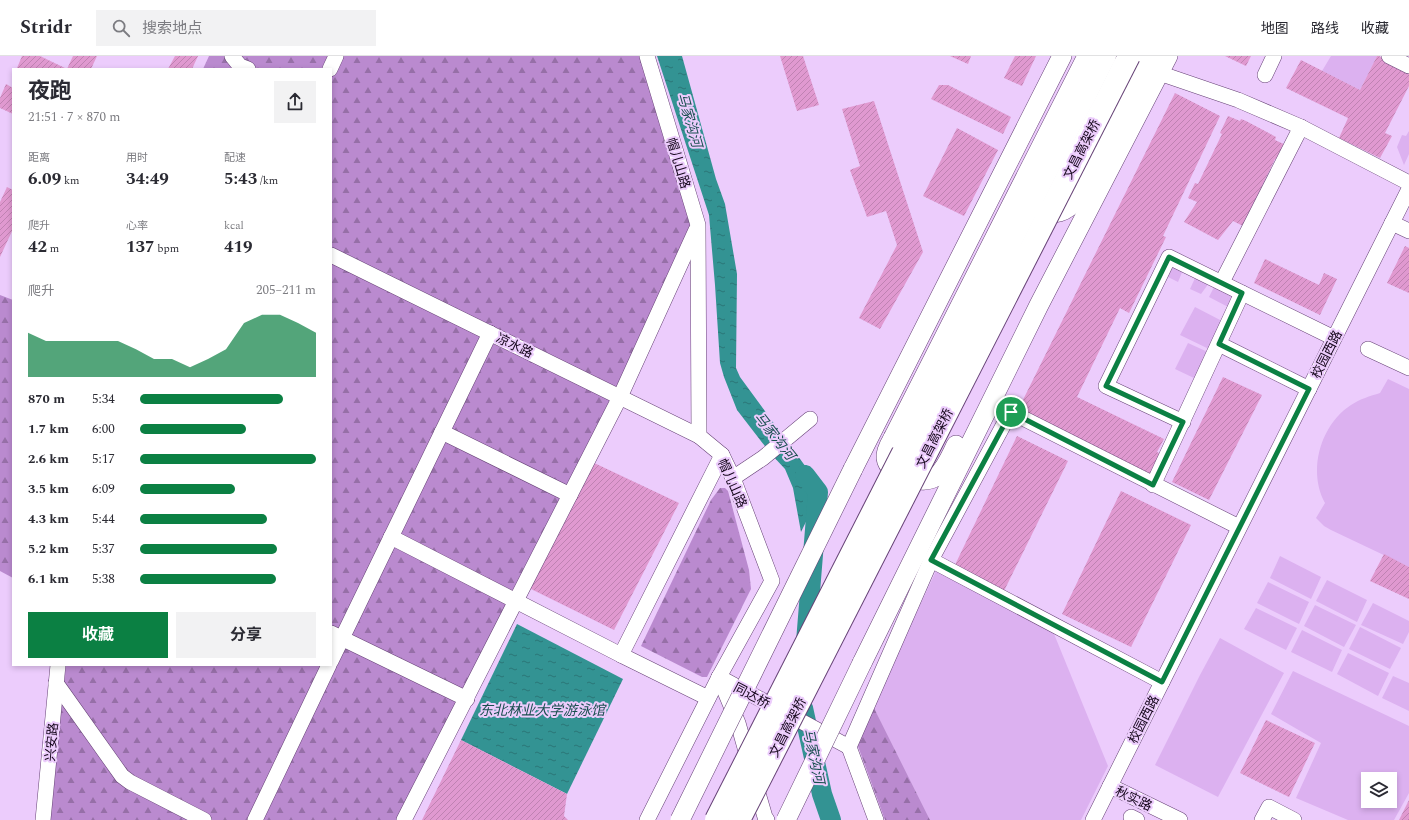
<!DOCTYPE html>
<html lang="zh">
<head>
<meta charset="utf-8">
<style>
	body { margin:0; font-family:Spectral,"Noto Sans SC",serif; background:#f2f2f3; color:#2b2b33; height:100vh; display:flex; flex-direction:column; font-size:15px; white-space:nowrap }
	* { box-sizing:border-box; margin:0 }
	p { font-size:13px; color:#7c7c81 }
	.icon { flex:none; width:22px; height:22px; fill:none; stroke:currentColor; stroke-width:2; stroke-linecap:round; stroke-linejoin:round }
	.map { position:relative; flex:1; overflow:hidden }
	.panel { position:absolute; left:12px; top:12px; width:320px; height:598px; display:flex; flex-direction:column; background:#fff; border-radius:0px; box-shadow:0 2px 6px #0003 }
	.panel>* { flex:none }
	.buttons { position:absolute; left:1361px; top:716px; display:grid; gap:8px }
	.buttons a { display:grid; place-items:center; width:36px; height:36px; border-radius:0px; background:#fff; box-shadow:0 2px 6px #0003; font-size:20px }
	.pin { position:absolute; display:grid; place-items:center; width:34px; height:34px; color:#fff; margin:-17px; border:2px solid #fff; border-radius:50%; box-shadow:0 1px 4px #0007 }
	.round { display:grid; place-items:center; flex:none; width:42px; height:42px; border-radius:0px; background:#f2f2f3 }
	.overview { display:flex; align-items:center; justify-content:space-between; height:68px; padding:0 16px }
	h1 { font-size:22px; font-weight:700; line-height:30px }
	.metrics { display:grid; grid-template-columns:repeat(3,1fr); gap:6px; height:68px; padding:4px 16px }
	.metrics div { display:grid; align-content:center }
	.metrics b { font-size:17px; font-weight:700 }
	.metrics small { font-size:11px; font-weight:400 }
	.metrics p { font-size:11px }
	.chart { height:112px; padding:8px 16px }
	.chart p { display:flex; justify-content:space-between }
	.chart svg { width:100%; height:72px; margin-top:4px; fill:#0b8043; opacity:.7 }
	.button { display:flex; gap:8px; margin-top:auto; padding:8px 16px }
	.button a { flex:1; height:46px; border-radius:0px; background:#0b8043; color:#fff; font-size:16px; font-weight:700; line-height:46px; text-align:center }
	.button a+a { background:#f2f2f3; color:#2b2b33 }
	ul { padding:0 16px; list-style:none; font-size:13px }
	li { display:grid; grid-template-columns:64px 48px 1fr; align-items:center; height:30px }
	li i { height:10px; border-radius:5px; background:#0b8043 }
	header { display:flex; align-items:center; gap:24px; box-sizing:border-box; height:56px; padding:0 20px; background:#fff; border-bottom:1px solid #e1e1e2 }
	header strong { font-size:19px }
	nav { display:flex; gap:22px; margin-inline-start:auto; font-size:14px }
	.search { width:280px; height:36px; background:#f2f2f3; display:flex; align-items:center; gap:10px; box-sizing:border-box; padding:0 14px; border-radius:0px; color:#7c7c81; font-size:15px }
	.map>svg:first-child { display:block }
	.grass { fill:#dcb1f0; fill-rule:evenodd }
	.forest { fill:url(#forest-firs) }
	.water { fill:url(#water-ripples) }
	.lines { fill:none; stroke-linecap:round; stroke-linejoin:round }
	.river { stroke:#339393; stroke-width:20 }
	.building { fill:url(#building-hatch) }
	.minor-casing { stroke:#664276; stroke-width:16 }
	.major-casing { stroke:#664276; stroke-width:20 }
	.minor { stroke:#fff; stroke-width:15 }
	.major { stroke:#fff; stroke-width:19 }
	.major-bridge-casing { stroke:#664276; stroke-width:20; stroke-linecap:butt }
	.highway-bridge-casing { stroke:#664276; stroke-width:24; stroke-linecap:butt }
	.major-bridge { stroke:#fff; stroke-width:19 }
	.highway-bridge { stroke:#fff; stroke-width:22 }
	.route-casing { stroke:#fff; stroke-width:8 }
	.route { stroke:#0b8043; stroke-width:5 }
	.labels { text-anchor:middle; stroke-width:4; stroke-linejoin:round; paint-order:stroke }
	.street-label { font-size:13px; fill:#130519; stroke:#ecccfc }
	.water-label { font-size:14px; font-style:italic; fill:#194f4f; stroke:#ecccfc }
</style>
</head>
<body>
<header>
<strong>Stridr</strong>
<div class="search"><svg class="icon" aria-label="search" viewBox="0 0 24 24"><circle cx="10" cy="10" r="6"/><path d="M15 15l6 6"/></svg>搜索地点</div>
<nav><a>地图</a><a>路线</a><a>收藏</a></nav>
</header>
<div class="map">
<svg width="1409" height="764" viewBox="0 0 1409 764">
	<defs>
		<pattern id="forest-firs" width="22" height="20" patternUnits="userSpaceOnUse"><rect width="22" height="20" fill="#ba8acf"/><path d="M5 1l3.5 6h-7zM16 11l3.5 6h-7z" fill="#966fa7"/></pattern>
		<pattern id="water-ripples" width="26" height="14" patternUnits="userSpaceOnUse"><rect width="26" height="14" fill="#339393"/><path d="M2 4q2-2 4 0t4 0M15 11q2-2 4 0t4 0" fill="none" stroke="#2a7677"/></pattern>
		<pattern id="building-hatch" width="6" height="6" patternUnits="userSpaceOnUse"><rect width="6" height="6" fill="#e099d0"/><path d="M-1 1l2-2M0 6l6-6M5 7l2-2" fill="none" stroke="#bf82b2"/></pattern>
	</defs>
	<rect width="100%" height="100%" fill="#ecccfc"/>
	<!-- grass -->
	<g class="grass">
		<path d="M1331 0H1377L1360 34 1322 15Z"/>
		<path d="M1409 75V98L1404 109 1397 91 1402 79 1406 80Z"/>
		<path d="M1173 211 1183 214 1178 226 1168 221Z"/>
		<path d="M1196 220 1209 227 1201 238 1190 233Z"/>
		<path d="M1215 229 1233 241 1232 253 1209 241Z"/>
		<path d="M1195 251 1224 266 1211 294 1180 279Z"/>
		<path d="M1188 287 1210 297 1196 323 1175 313Z"/>
		<path d="M1388 323 1409 333V511L1331 474 1324 470 1316 462 1325 447C1307 415 1321 368 1351 349 1360 343 1370 340 1380 337Z"/>
		<path d="M1280 500 1321 521 1311 543 1270 522Z"/>
		<path d="M936 515 1052 573 1108 710 1081 764H930L873 650Z"/>
		<path d="M1327 524 1367 544 1357 566 1316 545Z"/>
		<path d="M1268 526 1309 546 1299 568 1257 547Z"/>
		<path d="M1373 547 1409 565V576L1403 588 1361 569Z"/>
		<path d="M1315 549 1356 569 1344 591 1304 570Z"/>
		<path d="M1256 552 1297 572 1286 594 1244 573Z"/>
		<path d="M1360 571 1401 592 1390 613 1349 593Z"/>
		<path d="M1302 574 1342 594 1332 616 1291 596Z"/>
		<path d="M1220 582 1284 617 1218 741 1155 709 1200 619Z"/>
		<path d="M1348 597 1389 617 1378 640 1337 618Z"/>
		<path d="M1293 615 1409 670V737L1394 764H1348L1296 742 1321 687 1271 658ZM1368 723H1390V745H1368Z"/>
		<path d="M1393 620 1409 627V655L1382 642Z"/>
	</g>
	<!-- forest -->
	<g class="forest">
		<path d="M209 0H330L324 13H203Z"/>
		<path d="M341 0H642L694 169 618 335 331 195V22Z"/>
		<path d="M331 204 613 342 465 640 331 573Z"/>
		<path d="M0 239 13 244V522L0 515Z"/>
		<path d="M720 432H725L728 435 749 514 751 533 707 621H702L641 590 711 444Z"/>
		<path d="M331 581 460 645 397 764H50L66 609H331Z"/>
		<path d="M873 650 930 764H885L856 685Z"/>
	</g>
	<!-- water -->
	<g class="water">
		<path d="M657 0H682L716 123 725 148 737 218 736 312 740 321 822 433 801 476 793 432 785 413 771 398 737 354 724 321 720 307 715 229 709 159Z"/>
		<path d="M517 568 623 623 567 738 461 684Z"/>
	</g>
	<g class="lines">
		<!-- river -->
		<g class="river">
			<path d="M805 419 818 436 806 586"/>
			<path d="M803 652 822 738 831 764"/>
		</g>
	</g>
	<!-- building -->
	<g class="building">
		<path d="M22 0H40L67 13 73 0H97L91 13H19L17 12Z"/>
		<path d="M175 0H198L192 13H168Z"/>
		<path d="M780 0H803L819 49 797 55Z"/>
		<path d="M950 0H971L968 8Z"/>
		<path d="M1015 0H1036L1022 30 1004 22Z"/>
		<path d="M1225 0H1251L1246 10Z"/>
		<path d="M1377 0H1379L1409 15V30L1385 77 1392 80 1380 102 1339 82 1348 62 1286 32 1301 4 1360 34Z"/>
		<path d="M6 28 13 32V58L0 52V42Z"/>
		<path d="M939 29H948L1011 61 1003 78 931 43Z"/>
		<path d="M1175 37 1220 60 1163 180 1166 181 1129 257 1120 252 1077 341 1164 383 1157 396 1163 399 1153 420 1018 354Z"/>
		<path d="M874 45 923 196 880 273 859 262 897 189 886 155 867 161 850 114 860 110 842 53Z"/>
		<path d="M1228 60 1240 65 1241 63 1246 65 1276 81 1275 84 1288 90 1280 105 1275 103 1250 155 1253 156 1245 171 1233 165 1218 184 1184 166 1197 146 1188 142 1195 127 1198 128 1222 78 1220 77Z"/>
		<path d="M957 72 998 94 964 160 923 140Z"/>
		<path d="M7 131 13 134V173L0 201V146Z"/>
		<path d="M1405 190 1409 192V237L1387 227Z"/>
		<path d="M1265 203 1319 229 1324 217 1337 223 1320 259 1254 227Z"/>
		<path d="M1223 321 1262 339 1209 444 1172 426Z"/>
		<path d="M1017 380 1068 405 1004 535 954 511Z"/>
		<path d="M590 405 679 447 614 574 527 531Z"/>
		<path d="M1121 435 1191 469 1131 591 1062 558Z"/>
		<path d="M1384 498 1409 511V543L1370 525Z"/>
		<path d="M1266 664 1315 687 1289 741 1240 717Z"/>
		<path d="M461 684 567 738 564 760 568 764H422Z"/>
		<path d="M1409 744V764H1399Z"/>
	</g>
	<g class="lines">
		<defs>
			<g id="minor">
				<path d="M232 0 240 10 248 13"/>
				<path d="M647 0 698 169 699 380 722 399 733 422 772 525 719 621 647 764"/>
				<path d="M1389 0 1409 10"/>
				<path d="M330 13 336 0"/>
				<path d="M1159 17 1238 44 1301 71 1409 127"/>
				<path d="M1265 19 1274 0"/>
				<path d="M1392 167 1409 175"/>
				<path d="M331 199 699 380"/>
				<path d="M1222 226 1301 71"/>
				<path d="M1219 288 1309 333"/>
				<path d="M1368 293 1409 312"/>
				<path d="M991 346 1239 471"/>
				<path d="M1183 366 1106 330 1169 201 1334 282"/>
				<path d="M442 376 570 439"/>
				<path d="M733 422 763 402 810 363"/>
				<path d="M1153 429 1242 237"/>
				<path d="M391 481 621 599"/>
				<path d="M931 504 1162 626"/>
				<path d="M331 577 467 643"/>
				<path d="M331 605 490 277"/>
				<path d="M719 621 738 667 749 706"/>
				<path d="M719 621 849 691"/>
				<path d="M56 627 122 720 130 726 204 764"/>
				<path d="M708 642 621 599 722 399"/>
				<path d="M755 727 765 761 767 764"/>
				<path d="M1110 730 1180 764"/>
				<path d="M1131 761 1137 764"/>
				<path d="M43 764 58 609"/>
				<path d="M255 764 329 609"/>
				<path d="M404 764 620 341 696 174"/>
				<path d="M876 764 849 691 931 504 1011 355"/>
				<path d="M1093 764 1409 133"/>
				<path d="M1262 764 1269 751 1294 764"/>
			</g>
			<g id="major">
				<path d="M1037 154C1055 160 1066 157 1078 142L1150 0"/>
				<path d="M893 382C890 387 885 395 886 402 888 419 923 431 937 420 946 412 951 399 956 389"/>
				<path d="M853 413 1062 0"/>
				<path d="M862 607 1039 249 1168 0"/>
			</g>
		</defs>
		<!-- minor casing -->
		<use href="#minor" class="minor-casing"/>
		<!-- major casing -->
		<use href="#major" class="major-casing"/>
		<!-- minor -->
		<use href="#minor" class="minor"/>
		<!-- major -->
		<use href="#major" class="major"/>
		<defs>
			<g id="major-bridge">
				<path d="M893 382 1087 0"/>
				<path d="M680 764 853 413"/>
				<path d="M786 764 862 607"/>
			</g>
			<g id="highway-bridge">
				<path d="M716 764 1105 0"/>
				<path d="M739 764 1129 0"/>
			</g>
		</defs>
		<!-- major-bridge casing -->
		<use href="#major-bridge" class="major-bridge-casing"/>
		<!-- highway-bridge casing -->
		<use href="#highway-bridge" class="highway-bridge-casing"/>
		<!-- major-bridge -->
		<use href="#major-bridge" class="major-bridge"/>
		<!-- highway-bridge -->
		<use href="#highway-bridge" class="highway-bridge"/>
	</g>
	<g class="lines">
		<defs>
			<path id="route" d="M1169 201 1242 237 1219 288 1309 333 1162 626 931 504 1011 356 1153 429 1183 366 1106 330Z"/>
		</defs>
		<!-- route casing -->
		<use href="#route" class="route-casing"/>
		<!-- route -->
		<use href="#route" class="route"/>
	</g>
	<g class="labels">
		<!-- street labels -->
		<g class="street-label">
			<text transform="translate(1081 93) rotate(-63)" y="5">文昌高架桥</text>
			<text transform="translate(679 107) rotate(73)" y="5">帽儿山路</text>
			<text transform="translate(515 289) rotate(26)" y="5">凉水路</text>
			<text transform="translate(1326 298) rotate(-63)" y="5">校园西路</text>
			<text transform="translate(934 382) rotate(-63)" y="5">文昌高架桥</text>
			<text transform="translate(733 427) rotate(66)" y="5">帽儿山路</text>
			<text transform="translate(752 639) rotate(28)" y="5">同达桥</text>
			<text transform="translate(1143 663) rotate(-63)" y="5">校园西路</text>
			<text transform="translate(787 671) rotate(-63)" y="5">文昌高架桥</text>
			<text transform="translate(51 686) rotate(-85)" y="5">兴安路</text>
			<text transform="translate(1134 742) rotate(26)" y="5">秋实路</text>
		</g>
		<!-- water labels -->
		<g class="water-label">
			<text transform="translate(690 64) rotate(74)" y="5">马家沟河</text>
			<text transform="translate(775 380) rotate(52)" y="5">马家沟河</text>
			<text x="542" y="659">东北林业大学游泳馆</text>
			<text transform="translate(814 700) rotate(78)" y="5">马家沟河</text>
		</g>
	</g>
</svg>
<div class="buttons">
<a><svg class="icon" aria-label="layers" viewBox="0 0 24 24"><path d="M12 4l9 5-9 5-9-5zM3 14l9 5 9-5"/></svg></a>
</div>
<div class="pin" style="left:1011px;top:356px;background:#1e9e55"><svg class="icon" aria-label="arrive" viewBox="0 0 24 24"><path d="M6 21V4h12l-3 4 3 4H6"/></svg></div>
<section class="panel">
<div class="overview"><div><h1>夜跑</h1><p>21:51 · 7 × 870 m</p></div><a class="round"><svg class="icon" aria-label="share" viewBox="0 0 24 24"><path d="M12 15V3M7 8l5-5 5 5M5 13v7h14v-7"/></svg></a></div>
<div class="metrics">
<div><p>距离</p><b>6.09<small> km</small></b></div>
<div><p>用时</p><b>34:49</b></div>
<div><p>配速</p><b>5:43<small> /km</small></b></div>
</div>
<div class="metrics">
<div><p>爬升</p><b>42<small> m</small></b></div>
<div><p>心率</p><b>137<small> bpm</small></b></div>
<div><p>kcal</p><b>419</b></div>
</div>
<div class="chart"><p><span>爬升</span>205–211 m</p>
<svg viewBox="0 0 160 44" preserveAspectRatio="none"><path d="M0 44V17L10 22L20 22L30 22L40 22L50 22L60 27L70 33L80 33L90 38L100 33L110 27L120 11L130 6L140 6L150 11L160 17V44z"/></svg>
</div>
<ul>
<li><b>870 m</b>5:34<i style="width:81%"></i></li>
<li><b>1.7 km</b>6:00<i style="width:60%"></i></li>
<li><b>2.6 km</b>5:17<i style="width:100%"></i></li>
<li><b>3.5 km</b>6:09<i style="width:54%"></i></li>
<li><b>4.3 km</b>5:44<i style="width:72%"></i></li>
<li><b>5.2 km</b>5:37<i style="width:78%"></i></li>
<li><b>6.1 km</b>5:38<i style="width:77%"></i></li>
</ul>
<div class="button"><a>收藏</a><a>分享</a></div>
</section>
</div>
</body>
</html>
